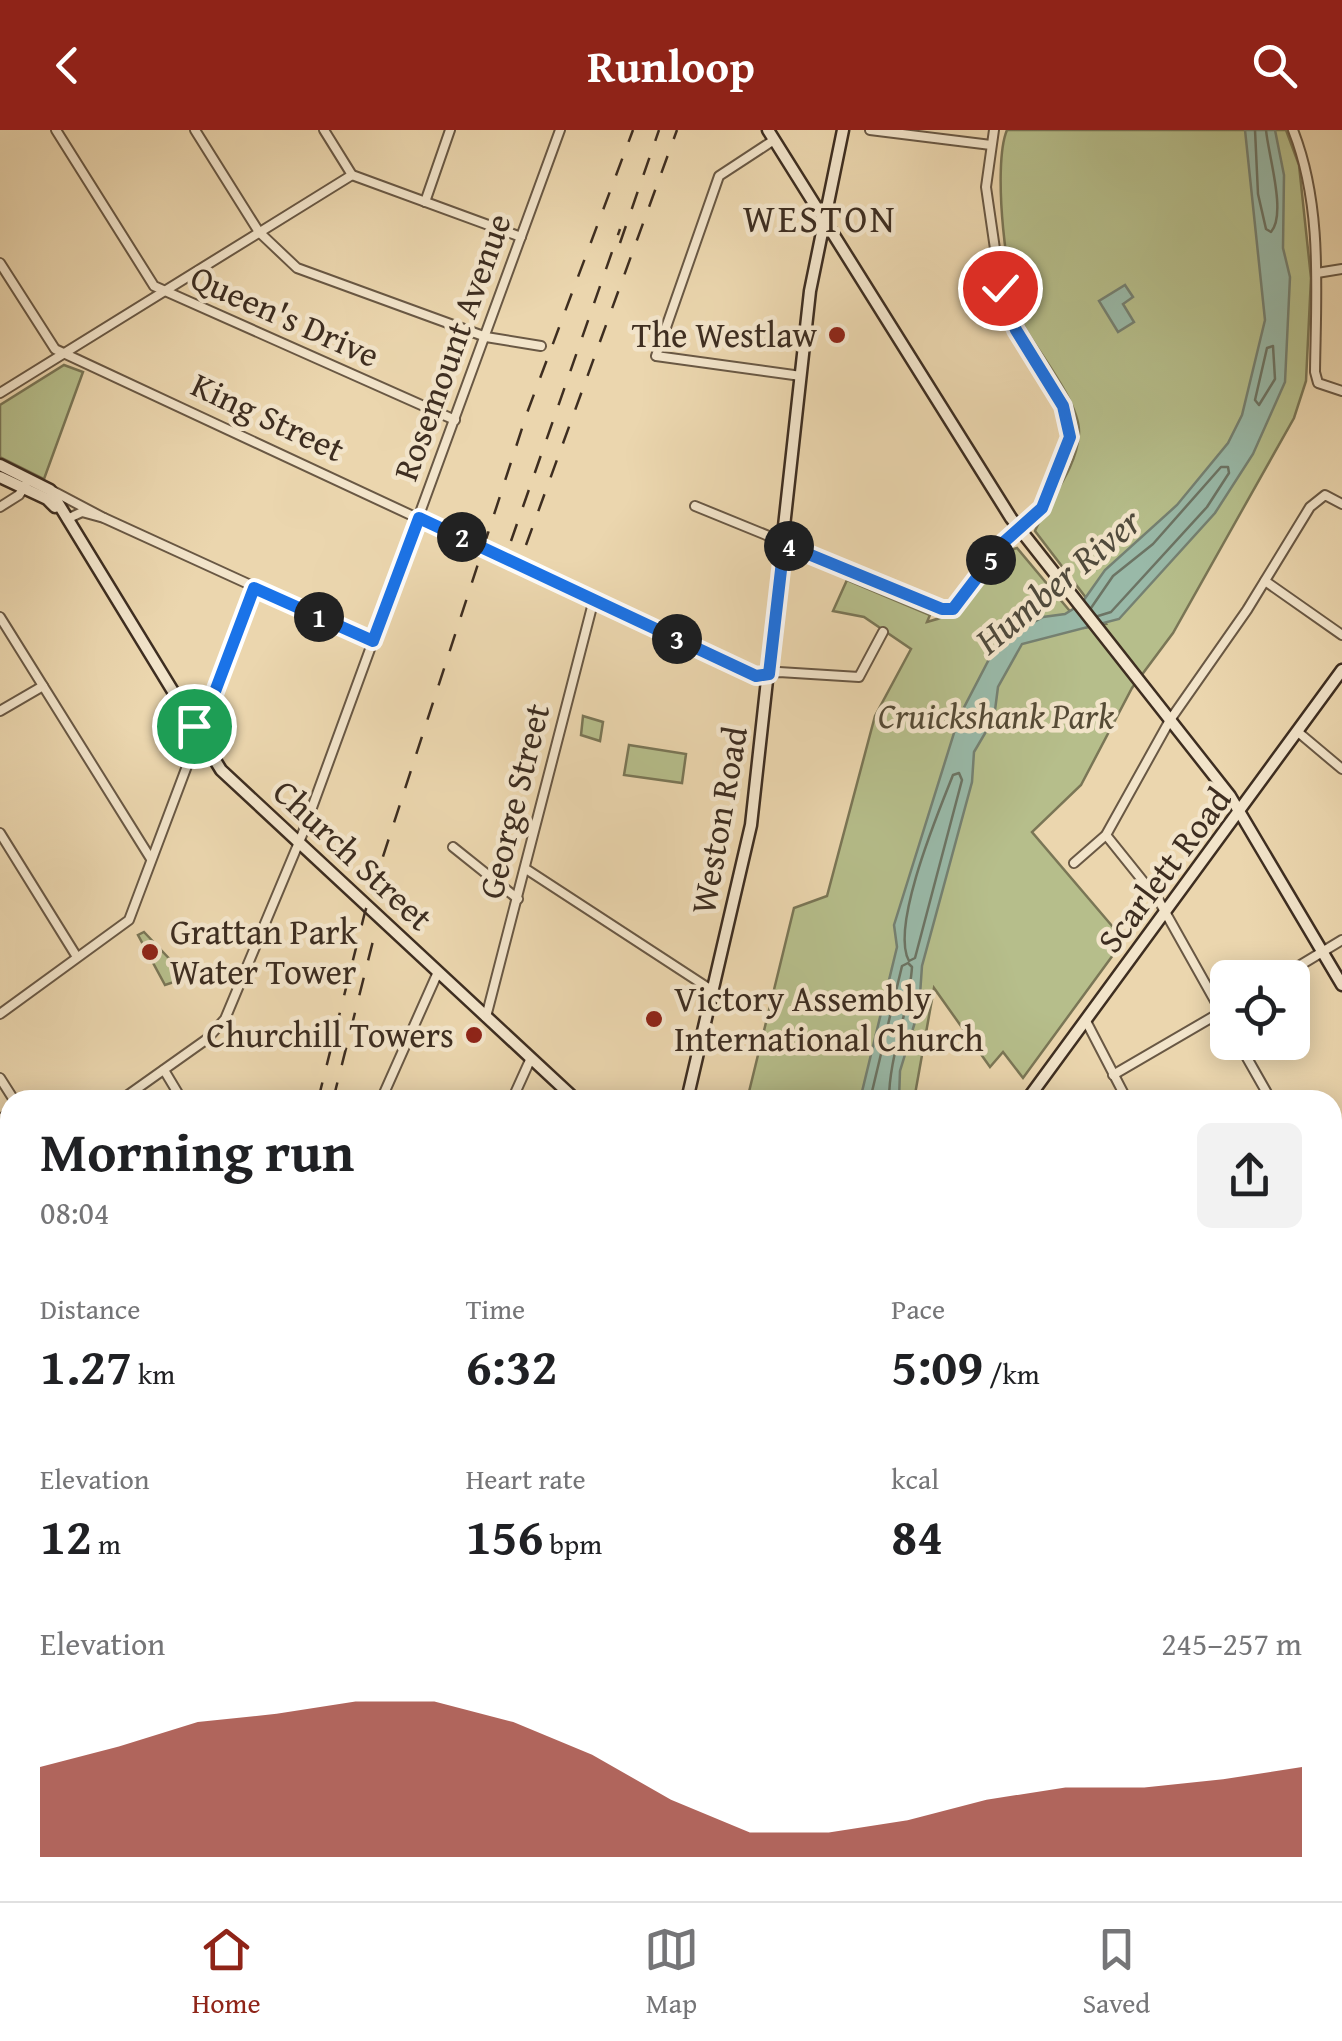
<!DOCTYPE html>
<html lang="en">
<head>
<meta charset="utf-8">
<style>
	body { margin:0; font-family:"Gentium Book Plus",serif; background:#f2f2f2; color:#202124; height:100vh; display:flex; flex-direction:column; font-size:38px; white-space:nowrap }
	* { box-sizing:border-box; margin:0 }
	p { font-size:32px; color:#757577 }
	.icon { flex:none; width:55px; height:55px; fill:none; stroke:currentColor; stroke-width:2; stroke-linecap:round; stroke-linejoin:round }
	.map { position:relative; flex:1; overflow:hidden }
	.panel { position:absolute; left:0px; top:960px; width:1342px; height:812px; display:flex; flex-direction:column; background:#fff; border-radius:30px 30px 0 0; box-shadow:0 5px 25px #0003 }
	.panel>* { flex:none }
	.buttons { position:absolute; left:1210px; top:830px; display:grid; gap:20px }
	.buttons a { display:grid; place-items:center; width:100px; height:100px; border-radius:15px; background:#fff; box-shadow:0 5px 25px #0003; font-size:50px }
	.pin { position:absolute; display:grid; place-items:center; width:85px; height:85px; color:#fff; margin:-42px; border:5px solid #fff; border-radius:50%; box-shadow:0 2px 10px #0007 }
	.km { position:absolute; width:50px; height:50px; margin:-25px; border-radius:50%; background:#222; color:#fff; font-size:28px; line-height:50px; text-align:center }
	.round { display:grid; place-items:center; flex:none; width:105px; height:105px; border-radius:15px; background:#f2f2f2 }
	.overview { display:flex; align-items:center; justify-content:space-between; height:170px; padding:0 40px }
	h1 { font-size:55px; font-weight:600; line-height:75px }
	.stats { display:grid; grid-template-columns:repeat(3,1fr); gap:15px; height:170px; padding:10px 40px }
	.stats div { display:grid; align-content:center }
	.stats b { font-size:50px; font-weight:600 }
	.stats small { font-size:28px; font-weight:400 }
	.stats p { font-size:28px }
	.chart { height:280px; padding:20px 40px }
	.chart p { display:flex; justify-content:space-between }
	.chart svg { width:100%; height:180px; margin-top:10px; fill:#8f2418; opacity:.7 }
	header { display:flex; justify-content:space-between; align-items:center; height:130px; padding:0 40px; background:#8f2418; color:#fff; font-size:45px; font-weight:600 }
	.dock { display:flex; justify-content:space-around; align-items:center; height:140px; border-top:2px solid #e0e0e0; background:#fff; font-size:28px; color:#757577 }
	.dock a { display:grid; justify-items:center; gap:5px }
	.dock .on { color:#8f2418 }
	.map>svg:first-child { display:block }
	.green { fill:#b6be8b; stroke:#7a7656; stroke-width:2.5 }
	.water { fill:#99b9a8; stroke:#758172; stroke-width:2.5 }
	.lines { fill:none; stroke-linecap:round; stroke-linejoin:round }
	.shore { stroke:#6c7464; stroke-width:2.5 }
	.stream { stroke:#758172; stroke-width:2.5 }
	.street-casing { stroke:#695844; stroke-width:12 }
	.secondary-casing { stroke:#3e2e21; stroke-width:15 }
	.street { stroke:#f2e4ca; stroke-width:8 }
	.secondary { stroke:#f2e4ca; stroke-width:10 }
	.rail { stroke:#3e2e21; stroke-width:2.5; stroke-dasharray:18 18; stroke-linecap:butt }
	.route-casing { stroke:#fff; stroke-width:20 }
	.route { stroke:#1a73e8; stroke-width:12 }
	.poi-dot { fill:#8f2418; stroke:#f2e4ca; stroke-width:4 }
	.labels { text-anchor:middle; stroke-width:9; stroke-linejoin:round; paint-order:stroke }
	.street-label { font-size:35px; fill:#3e2e21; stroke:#f2e4ca }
	.poi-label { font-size:35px; fill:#3e2e21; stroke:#f2e4ca; text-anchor:end }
	.park-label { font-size:35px; font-style:italic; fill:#564b36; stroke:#f2e4ca }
	.neighbourhood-label { font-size:38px; letter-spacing:2.5px; fill:#3e2e21; stroke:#f2e4ca }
	.water-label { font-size:38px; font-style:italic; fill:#504a3c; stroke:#f2e4ca }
</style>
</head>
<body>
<header><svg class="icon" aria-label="back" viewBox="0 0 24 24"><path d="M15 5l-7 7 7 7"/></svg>Runloop<svg class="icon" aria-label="search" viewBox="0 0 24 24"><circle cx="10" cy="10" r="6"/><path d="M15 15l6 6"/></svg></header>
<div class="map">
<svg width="1342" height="1771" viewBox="0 0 1342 1771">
	<rect width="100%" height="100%" fill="#ebd6ae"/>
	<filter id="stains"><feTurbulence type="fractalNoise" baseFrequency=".002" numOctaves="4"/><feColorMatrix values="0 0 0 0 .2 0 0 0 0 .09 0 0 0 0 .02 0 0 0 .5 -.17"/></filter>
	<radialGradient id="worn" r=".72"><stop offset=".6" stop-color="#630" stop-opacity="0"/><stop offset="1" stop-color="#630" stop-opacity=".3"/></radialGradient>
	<!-- green -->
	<g class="green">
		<path d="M1007 0H1286L1299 35 1311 148 1306 251 1294 288 1173 503 1132 558 1081 655 1032 702 1124 810 1023 948 1003 922 990 937 934 858 914 970H747L794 778 827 766 875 586 911 519 864 487 833 481 847 450 930 485 927 492C967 483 984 452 1007 421L1017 418 1084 498 1106 494 1035 401C1048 369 1076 342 1079 304 1081 274 1039 223 1024 196 1006 162 992 35 1007 0Z"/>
		<path d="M64 235 83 242 44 349 0 327V275Z"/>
		<path d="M583 586 603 592 600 611 581 605Z"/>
		<path d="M629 615 686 624 682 653 624 645Z"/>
		<path d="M144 802 180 840 177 851 165 855 138 805Z"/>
		<path d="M0 1563 10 1580V1705L0 1711Z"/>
		<path d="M1342 1736V1771H1308L1306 1763 1332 1762 1333 1741Z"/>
		<path d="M499 1762 1002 1763 1001 1771H490Z"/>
		<path d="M1162 1763 1239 1762V1763C1214 1771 1189 1771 1162 1763Z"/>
	</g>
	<!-- water -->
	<g class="water">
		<path d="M1245 0H1275L1284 45 1283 118 1290 147 1285 252 1253 324 1215 383 1119 489 1022 514 998 557 994 588 974 622 972 652 922 836 919 879 900 941 899 970H860L897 817 894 795 959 587 998 512 1043 487 1065 484 1081 474 1105 440 1177 375 1228 313 1242 285 1265 190Z"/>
		<path d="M1125 155 1133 167 1123 174 1134 192 1118 202 1099 171Z"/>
	</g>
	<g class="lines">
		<!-- shore -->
		<g class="shore">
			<path d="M1255 0 1258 64 1266 99 1271 102C1287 84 1268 24 1266 0"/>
			<path d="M1273 216 1275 249 1259 275 1255 270 1267 218Z"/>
			<path d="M1091 478 1113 446 1153 414 1221 337H1228L1229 343 1207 377 1111 482 1098 486"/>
			<path d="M959 643 962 650 915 828 909 831C890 797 938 683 953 645Z"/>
			<path d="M870 970 902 836 908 833 912 837C909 883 889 925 889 970"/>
		</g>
		<!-- stream -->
		<path class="stream" d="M1208 1762 1210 1766"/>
		<defs>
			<g id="street">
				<path d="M56 0 154 156 455 290"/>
				<path d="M195 0 259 102 297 138 486 207 541 216"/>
				<path d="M324 0 352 45 521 107"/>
				<path d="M870 0 991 15"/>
				<path d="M1293 0C1323 76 1316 162 1315 242L1318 253 1342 261"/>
				<path d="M774 10 719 46 656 226 801 246"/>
				<path d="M425 72 450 0"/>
				<path d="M0 133 55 219 756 546 779 542 859 547 883 502"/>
				<path d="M1317 143 1342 139"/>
				<path d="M0 263 352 45"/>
				<path d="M51 360 104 388"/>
				<path d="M695 376 950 480 1007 408 1042 377 1068 315 1069 293 1002 167 986 57 994 0"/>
				<path d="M0 377 19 365 26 354"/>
				<path d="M67 389 82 382 104 388 373 511"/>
				<path d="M1265 451 1342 505"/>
				<path d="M0 487 151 729"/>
				<path d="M0 581 43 556"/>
				<path d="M1298 602 1342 639"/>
				<path d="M0 703 77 827"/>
				<path d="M1106 705 1159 771 1228 894"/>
				<path d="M453 717 518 769"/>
				<path d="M1074 733 1106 705 1170 590 1247 480 1310 377 1325 365 1342 374"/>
				<path d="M526 739 713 861"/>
				<path d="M1279 848 1342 810"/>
				<path d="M0 884 129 790 254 458"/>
				<path d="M486 887 594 469"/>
				<path d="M1086 891 1127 970"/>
				<path d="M1238 912 1271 970"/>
				<path d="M164 940 182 970"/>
				<path d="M1113 945 1228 878"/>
				<path d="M0 948 14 970"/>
				<path d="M121 970 207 909 225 889 302 705 560 0"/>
				<path d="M381 970 438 842"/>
				<path d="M512 970 531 928"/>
				<path d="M0 989 10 983"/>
				<path d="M1332 1076 1342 1093"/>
				<path d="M1332 1115 1342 1109"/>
				<path d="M0 1199 10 1216"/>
				<path d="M1332 1243 1342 1238"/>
				<path d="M0 1272 10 1265"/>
				<path d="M1332 1325 1342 1341"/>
				<path d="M0 1413 10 1408"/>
				<path d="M1332 1506 1342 1523"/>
				<path d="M182 1762 188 1771"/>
				<path d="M218 1771 229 1762"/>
			</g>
			<g id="secondary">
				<path d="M768 0 1011 388 1230 666 1342 855"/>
				<path d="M0 335 50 360 221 640 576 970"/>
				<path d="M0 347 47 369 55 377"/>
				<path d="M687 970 751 695 810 161 843 0"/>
				<path d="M1027 970 1342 540"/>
				<path d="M0 1535 10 1551"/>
				<path d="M1332 1720 1342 1715"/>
				<path d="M1332 1732 1342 1727"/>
				<path d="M135 1762 140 1771"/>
				<path d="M1136 1762 1163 1771"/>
				<path d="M1295 1762 1300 1771"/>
				<path d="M403 1771 404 1762"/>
				<path d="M448 1771 466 1762"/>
				<path d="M474 1771 488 1762"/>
				<path d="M1239 1771 1255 1762"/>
				<path d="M1270 1771 1284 1762"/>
			</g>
		</defs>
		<!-- street casing -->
		<use href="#street" class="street-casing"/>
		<!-- secondary casing -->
		<use href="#secondary" class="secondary-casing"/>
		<!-- street -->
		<use href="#street" class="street"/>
		<!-- secondary -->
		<use href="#secondary" class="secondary"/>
		<!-- rail -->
		<g class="rail">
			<path d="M620 113 659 0"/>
			<path d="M511 411 620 99"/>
			<path d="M526 415 677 0"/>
			<path d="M318 970 365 782 527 283 633 0"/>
			<path d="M333 970 374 807"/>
			<path d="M0 1738 10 1732"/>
			<path d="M330 1762 331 1771"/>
		</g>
	</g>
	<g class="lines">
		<defs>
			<path id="route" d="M194 596 199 604 254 458 373 511 419 388 756 546 769 544 784 414 942 479H953L1004 412 1042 378 1070 307 1063 276 1016 200 1000 158"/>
		</defs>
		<!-- route casing -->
		<use href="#route" class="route-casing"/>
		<!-- route -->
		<use href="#route" class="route"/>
	</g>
	<!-- markers -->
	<g class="poi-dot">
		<circle cx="837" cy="205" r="10"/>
		<circle cx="150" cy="822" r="10"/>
		<circle cx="654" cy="889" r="10"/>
		<circle cx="474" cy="905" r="10"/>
	</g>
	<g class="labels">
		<!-- street labels -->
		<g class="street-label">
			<text transform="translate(285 186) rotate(24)" y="12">Queen's Drive</text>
			<text transform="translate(452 217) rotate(-70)" y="12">Rosemount Avenue</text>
			<text transform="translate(268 287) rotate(25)" y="12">King Street</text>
			<text transform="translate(514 671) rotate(-76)" y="12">George Street</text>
			<text transform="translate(719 690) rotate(-80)" y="12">Weston Road</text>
			<text transform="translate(353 725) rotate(43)" y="12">Church Street</text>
			<text transform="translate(1164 740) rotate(-53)" y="12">Scarlett Road</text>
		</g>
		<!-- poi labels -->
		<g class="poi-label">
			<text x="817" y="217">The Westlaw</text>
			<text x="170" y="814" text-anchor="start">Grattan Park<tspan x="170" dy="40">Water Tower</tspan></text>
			<text x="674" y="881" text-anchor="start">Victory Assembly<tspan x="674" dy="40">International Church</tspan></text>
			<text x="454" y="917">Churchill Towers</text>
		</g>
		<!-- park labels -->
		<g class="park-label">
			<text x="996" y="598">Cruickshank Park</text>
		</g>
		<!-- neighbourhood labels -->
		<g class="neighbourhood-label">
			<text x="820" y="102">WESTON</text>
		</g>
		<!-- water labels -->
		<g class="water-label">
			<text transform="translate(1058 451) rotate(-40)" y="13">Humber River</text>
		</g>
	</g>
	<rect width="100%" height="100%" filter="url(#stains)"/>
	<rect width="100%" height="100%" fill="url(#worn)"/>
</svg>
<div class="buttons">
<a><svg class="icon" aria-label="locate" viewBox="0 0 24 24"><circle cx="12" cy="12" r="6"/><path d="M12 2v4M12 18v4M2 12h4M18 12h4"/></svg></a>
</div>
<div class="pin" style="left:194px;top:596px;background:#1e9e55"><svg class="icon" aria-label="arrive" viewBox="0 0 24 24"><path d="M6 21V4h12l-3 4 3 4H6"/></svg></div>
<div class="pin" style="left:1000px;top:158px;background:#d93025"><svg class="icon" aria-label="check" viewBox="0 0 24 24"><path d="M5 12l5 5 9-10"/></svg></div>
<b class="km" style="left:319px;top:487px">1</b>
<b class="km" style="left:462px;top:407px">2</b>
<b class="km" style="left:677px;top:509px">3</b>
<b class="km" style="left:789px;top:416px">4</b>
<b class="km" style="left:991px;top:430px">5</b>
<section class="panel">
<div class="overview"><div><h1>Morning run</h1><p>08:04</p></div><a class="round"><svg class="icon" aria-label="share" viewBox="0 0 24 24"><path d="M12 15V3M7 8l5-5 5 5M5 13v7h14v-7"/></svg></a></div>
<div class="stats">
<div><p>Distance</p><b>1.27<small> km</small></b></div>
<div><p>Time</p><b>6:32</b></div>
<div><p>Pace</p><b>5:09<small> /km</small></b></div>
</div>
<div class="stats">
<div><p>Elevation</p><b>12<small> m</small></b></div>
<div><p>Heart rate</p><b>156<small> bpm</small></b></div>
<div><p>kcal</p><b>84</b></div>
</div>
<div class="chart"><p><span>Elevation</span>245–257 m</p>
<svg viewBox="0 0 160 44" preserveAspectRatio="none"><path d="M0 44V22L10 17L20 11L30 9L40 6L50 6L60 11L70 19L80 30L90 38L100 38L110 35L120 30L130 27L140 27L150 25L160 22V44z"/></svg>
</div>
</section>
</div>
<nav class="dock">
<a class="on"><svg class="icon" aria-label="home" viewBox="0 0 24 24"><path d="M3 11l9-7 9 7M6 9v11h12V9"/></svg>Home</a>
<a><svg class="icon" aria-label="map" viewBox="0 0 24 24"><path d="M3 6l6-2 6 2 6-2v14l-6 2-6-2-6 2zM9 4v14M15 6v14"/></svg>Map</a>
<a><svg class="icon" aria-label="saved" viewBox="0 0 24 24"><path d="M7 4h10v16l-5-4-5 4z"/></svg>Saved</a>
</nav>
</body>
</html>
